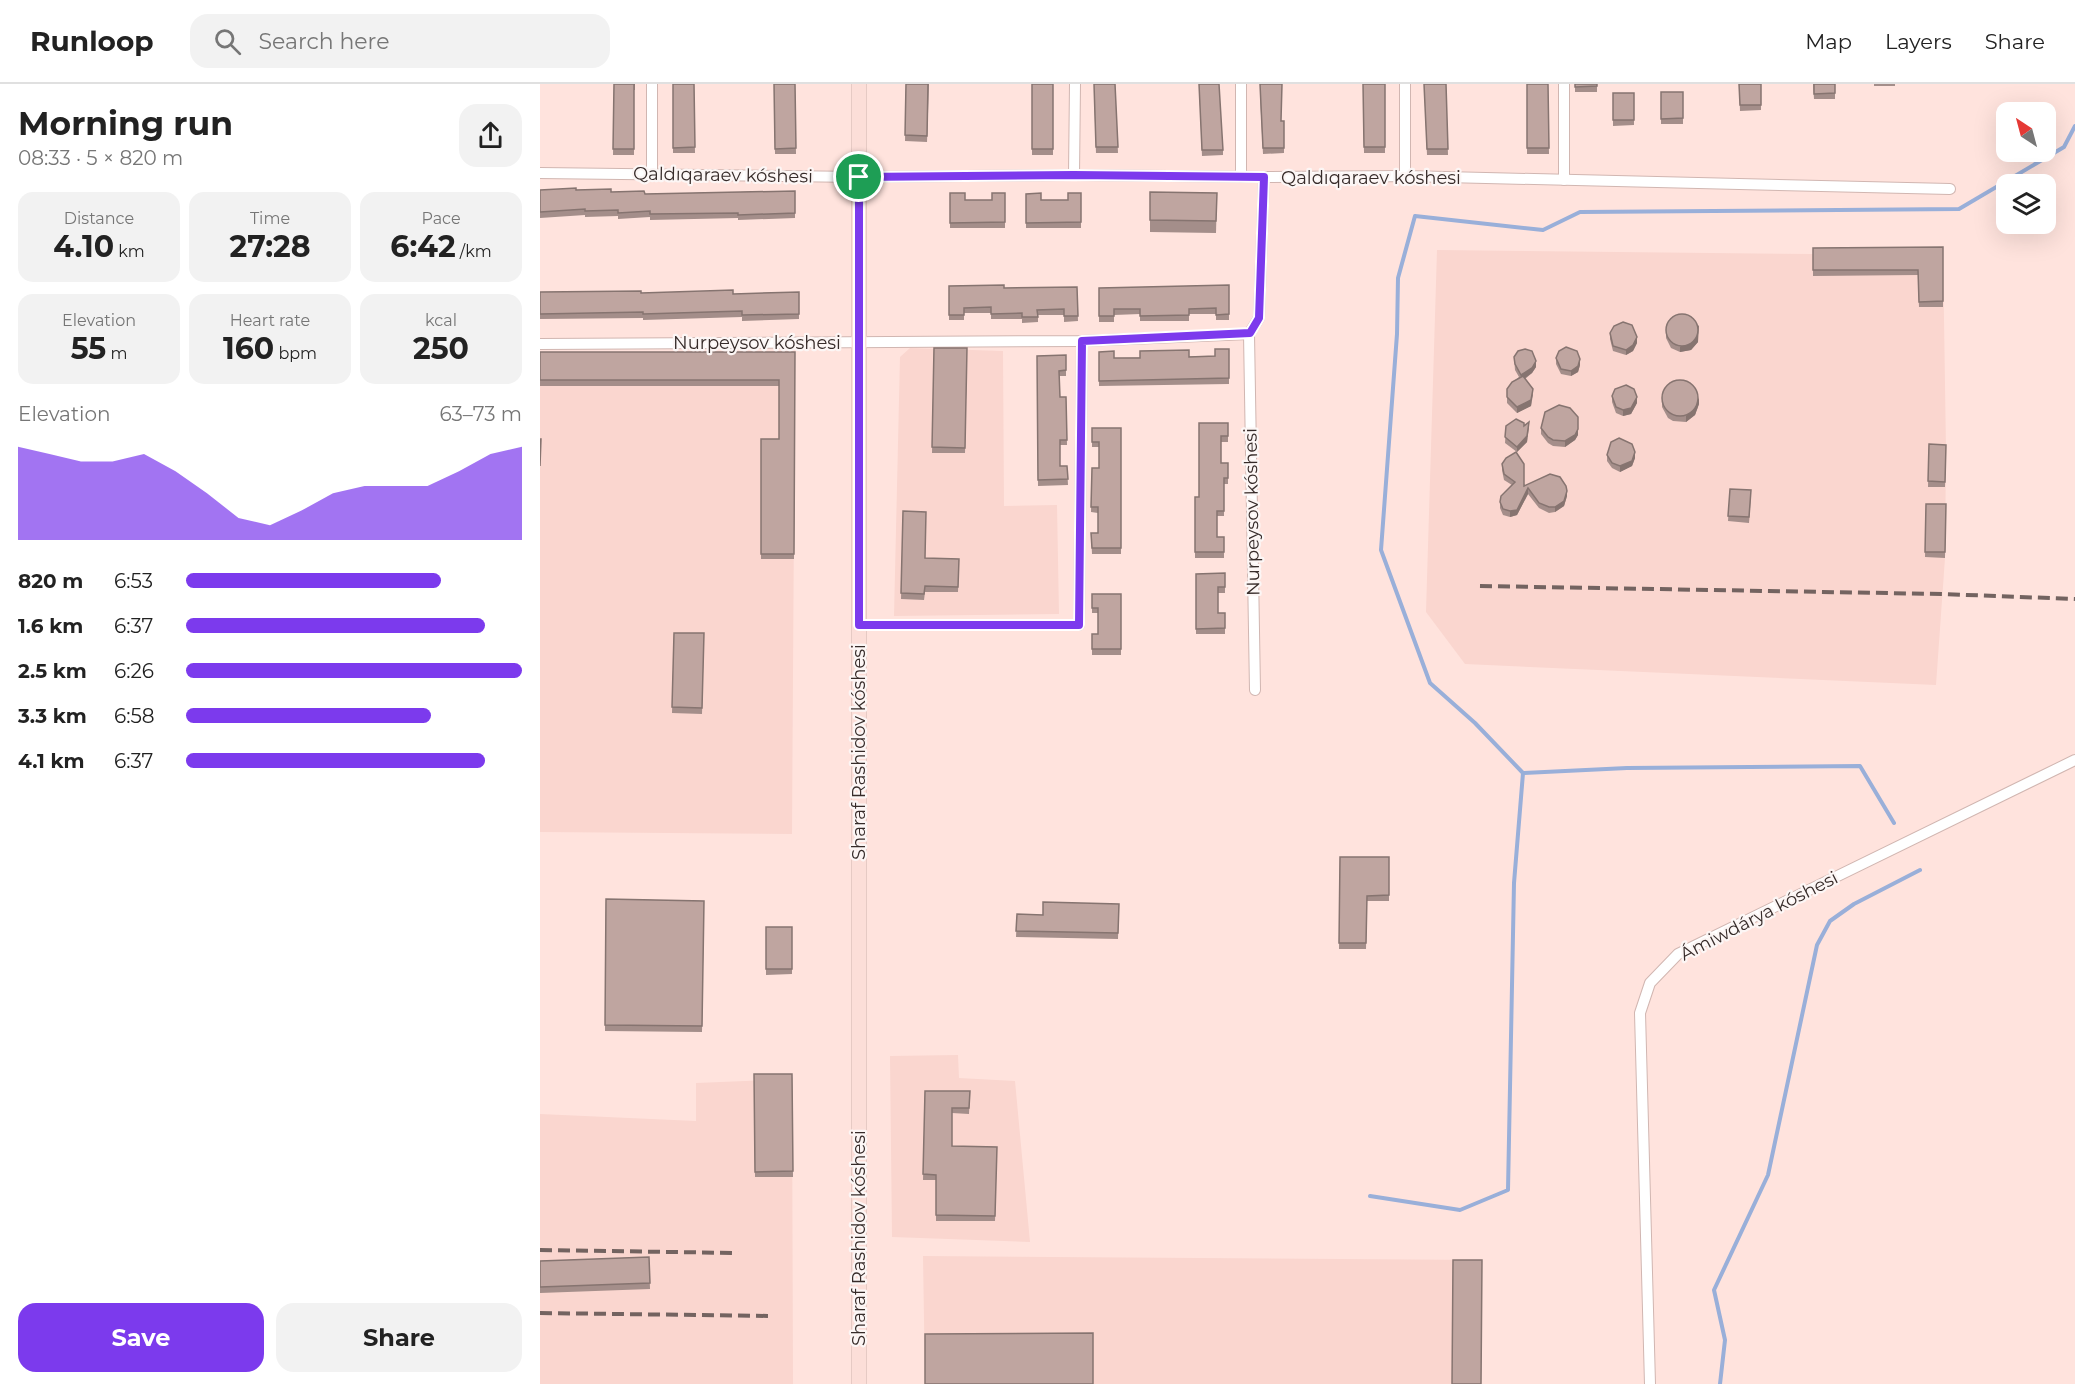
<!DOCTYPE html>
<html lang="en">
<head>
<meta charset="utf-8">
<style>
	body { margin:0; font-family:Montserrat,sans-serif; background:#f2f2f2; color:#222; height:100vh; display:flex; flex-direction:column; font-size:22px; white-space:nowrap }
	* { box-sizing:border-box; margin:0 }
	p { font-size:20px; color:#767676 }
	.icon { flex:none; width:33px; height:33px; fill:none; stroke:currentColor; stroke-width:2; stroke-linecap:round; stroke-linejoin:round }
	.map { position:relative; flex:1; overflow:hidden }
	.side { display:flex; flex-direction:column; background:#fff; width:540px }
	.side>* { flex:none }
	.needle { width:39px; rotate:324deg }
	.fabs { position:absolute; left:1456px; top:18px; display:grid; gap:12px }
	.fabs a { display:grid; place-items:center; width:60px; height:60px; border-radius:12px; background:#fff; box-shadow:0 6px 24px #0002; font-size:30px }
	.pin { position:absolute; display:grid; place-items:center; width:51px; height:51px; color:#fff; margin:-26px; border:3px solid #fff; border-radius:50%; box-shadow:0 2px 6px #0007 }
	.round { display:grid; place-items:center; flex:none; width:63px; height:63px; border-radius:18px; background:#f2f2f2 }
	.overview { display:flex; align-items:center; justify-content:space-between; height:102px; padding:0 18px }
	h1 { font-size:33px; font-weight:700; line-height:45px }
	.figures { display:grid; grid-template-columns:repeat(3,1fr); gap:9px; height:102px; padding:6px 18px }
	.figures div { display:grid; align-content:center; border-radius:15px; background:#f2f2f2; text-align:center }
	.figures b { font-size:30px; font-weight:700 }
	.figures small { font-size:16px; font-weight:400 }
	.figures p { font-size:16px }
	.chart { height:168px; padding:12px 18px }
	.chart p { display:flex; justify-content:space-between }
	.chart svg { width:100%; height:108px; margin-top:6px; fill:#7c3aed; opacity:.7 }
	.cta { display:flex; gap:12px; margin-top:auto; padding:12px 18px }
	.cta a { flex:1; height:69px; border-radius:18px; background:#7c3aed; color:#fff; font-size:24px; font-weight:700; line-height:69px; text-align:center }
	.cta a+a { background:#f2f2f2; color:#222 }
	ul { padding:0 18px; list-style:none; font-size:20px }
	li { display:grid; grid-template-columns:96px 72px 1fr; align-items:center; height:45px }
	li i { height:15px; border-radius:8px; background:#7c3aed }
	header { display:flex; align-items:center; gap:36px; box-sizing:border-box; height:84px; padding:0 30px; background:#fff; border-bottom:2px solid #e0e0e0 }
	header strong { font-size:28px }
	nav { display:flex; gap:33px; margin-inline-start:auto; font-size:21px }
	.search { width:420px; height:54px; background:#f2f2f2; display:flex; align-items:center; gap:15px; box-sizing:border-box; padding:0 21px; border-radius:18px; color:#767676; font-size:22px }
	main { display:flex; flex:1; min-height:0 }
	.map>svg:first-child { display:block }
	.built { fill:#fad6cf }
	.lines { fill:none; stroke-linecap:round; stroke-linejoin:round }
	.stream { stroke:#99afd9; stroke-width:4 }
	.street-casing { stroke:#d1b6b1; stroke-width:12 }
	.secondary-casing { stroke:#d1b6b1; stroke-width:16 }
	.street { stroke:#fff; stroke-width:10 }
	.secondary { stroke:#fcded8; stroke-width:15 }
	.rail { stroke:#736360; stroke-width:4; stroke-dasharray:12 6; stroke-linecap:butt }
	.wall { fill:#a48e8a }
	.shaded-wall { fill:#867470 }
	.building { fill:#bfa5a0; stroke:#867470; stroke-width:1.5 }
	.route-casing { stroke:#fff; stroke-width:12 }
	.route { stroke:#7c3aed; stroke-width:8 }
	.labels { text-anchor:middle; stroke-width:4.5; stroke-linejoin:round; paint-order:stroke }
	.street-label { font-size:18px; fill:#362b29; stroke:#fcf6f5 }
</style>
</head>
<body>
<header>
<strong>Runloop</strong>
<div class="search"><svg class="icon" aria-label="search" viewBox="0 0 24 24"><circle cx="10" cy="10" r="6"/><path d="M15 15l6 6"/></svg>Search here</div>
<nav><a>Map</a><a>Layers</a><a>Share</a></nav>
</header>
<main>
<section class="side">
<div class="overview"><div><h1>Morning run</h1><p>08:33 · 5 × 820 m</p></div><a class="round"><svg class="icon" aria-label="share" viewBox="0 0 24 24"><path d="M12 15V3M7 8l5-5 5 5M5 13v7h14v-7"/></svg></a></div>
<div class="figures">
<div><p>Distance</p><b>4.10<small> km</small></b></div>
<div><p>Time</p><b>27:28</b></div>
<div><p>Pace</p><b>6:42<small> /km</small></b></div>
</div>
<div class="figures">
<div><p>Elevation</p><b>55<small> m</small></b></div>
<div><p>Heart rate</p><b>160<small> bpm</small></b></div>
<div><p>kcal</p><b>250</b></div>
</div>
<div class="chart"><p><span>Elevation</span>63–73 m</p>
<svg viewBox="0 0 160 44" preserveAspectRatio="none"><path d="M0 44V6L10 9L20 12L30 12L40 9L50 16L60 25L70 35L80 38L90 32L100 25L110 22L120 22L130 22L140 16L150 9L160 6V44z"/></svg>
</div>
<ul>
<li><b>820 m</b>6:53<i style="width:76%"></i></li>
<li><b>1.6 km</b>6:37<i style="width:89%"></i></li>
<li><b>2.5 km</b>6:26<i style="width:100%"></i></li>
<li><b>3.3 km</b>6:58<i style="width:73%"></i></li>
<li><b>4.1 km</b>6:37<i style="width:89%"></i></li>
</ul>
<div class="cta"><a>Save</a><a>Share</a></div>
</section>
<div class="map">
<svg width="1535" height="1300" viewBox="0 0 1535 1300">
	<rect width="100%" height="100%" fill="#ffe3dd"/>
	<!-- built -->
	<g class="built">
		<path d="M897 166 1273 170 1403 169 1406 366 1405 474 1396 601 925 580 886 528Z"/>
		<path d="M370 264 463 267 464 422 517 421 519 530 354 532 360 273Z"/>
		<path d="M0 273 255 274 252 750 0 748Z"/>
		<path d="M418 971 419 994 475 997 490 1158 352 1153 350 972Z"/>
		<path d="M252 995 253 1300H0V1030L156 1037V999Z"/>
		<path d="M383 1172 941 1176V1300H385Z"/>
	</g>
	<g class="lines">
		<!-- stream -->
		<g class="stream">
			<path d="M983 689 1087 684 1320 682 1354 739"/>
			<path d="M830 1112 920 1126 968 1106 974 799 983 689 935 639 890 599 841 466 857 250 858 194 875 132 1003 146 1040 128 1419 125 1524 63 1535 42"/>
			<path d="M1180 1300 1185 1256 1174 1206 1228 1091 1277 861 1290 837 1314 820 1380 786"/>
		</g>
		<defs>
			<g id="street">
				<path d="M112 0V91"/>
				<path d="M701 0V93"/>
				<path d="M1024 0V96"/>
				<path d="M0 89 319 93 534 91 724 93 865 92 1410 105"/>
				<path d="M534 91 535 0"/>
				<path d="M865 92V0"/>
				<path d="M0 260 542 257 709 250"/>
				<path d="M319 541H539L542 257"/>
				<path d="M715 606 709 250 719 234 724 93"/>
				<path d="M1110 1300 1100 929 1110 899 1138 870 1535 676"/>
			</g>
			<path id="secondary" d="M319 0V1300"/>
		</defs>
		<!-- street casing -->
		<use href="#street" class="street-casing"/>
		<!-- secondary casing -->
		<use href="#secondary" class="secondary-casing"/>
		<!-- street -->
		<use href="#street" class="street"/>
		<!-- secondary -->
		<use href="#secondary" class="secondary"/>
		<!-- rail -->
		<g class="rail">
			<path d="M940 502 1402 510 1535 515"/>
			<path d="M0 1166 198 1169"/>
			<path d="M0 1229 233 1232"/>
		</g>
	</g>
	<!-- wall -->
	<g class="wall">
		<path d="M74 0H95V6H94V71H73Z"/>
		<path d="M133 0H154L155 69H133Z"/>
		<path d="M234 0H255L256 70H235Z"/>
		<path d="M366 0H389L387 58 365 57Z"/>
		<rect x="492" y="0" width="21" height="71"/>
		<path d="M575 0 578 69H556L554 9Z"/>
		<path d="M659 0 683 66V71L662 72Z"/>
		<path d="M823 0H845V69H824Z"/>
		<path d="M884 0H906L908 71H887Z"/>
		<path d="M987 0H1008L1009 70H987Z"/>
		<rect x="1035" y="0" width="22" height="8"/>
		<path d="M1199 0H1221V26L1200 27Z"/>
		<path d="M1273 0H1295V15H1274Z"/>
		<rect x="1334" y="0" width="21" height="2"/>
		<rect x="1121" y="8" width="22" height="32"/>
		<path d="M1073 9H1094V41L1073 42Z"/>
		<path d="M720 12 742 37H744V69L723 70Z"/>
		<path d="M0 106H36L105 110 255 107V134L198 136V134L110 136V133L78 135V132L45 133V131L0 134Z"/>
		<path d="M610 108 677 109 676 149 610 148Z"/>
		<path d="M410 109 425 116H452L465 109V144H410Z"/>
		<path d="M541 109V144H486V110L501 116H528Z"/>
		<path d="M1403 163V223H1379L1378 191 1273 192V164Z"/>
		<path d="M689 201V236H676V230H649V237H600V230L574 231V238H559V204Z"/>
		<path d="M409 202 464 204 537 203 538 237 524 238V231H498V238L482 239V235H451V229H424V236H409Z"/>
		<path d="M0 208 193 210 259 208V235L202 237V233L103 236V234L0 235Z"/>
		<path d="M1126 248 1158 258 1151 266 1140 268 1131 264 1126 254Z"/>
		<path d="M1070 249 1097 259 1093 267 1086 271 1073 267 1070 255Z"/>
		<path d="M394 264H427L425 369H392Z"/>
		<path d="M689 265V300L559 302V268L574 274 675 272Z"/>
		<path d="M0 268H255L254 475H221V355H239V302H0Z"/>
		<path d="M526 271V292H519L520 313H526L527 361H520V382H527L528 401 498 402 497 272Z"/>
		<path d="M974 273 996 283 992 289 985 295 993 311 991 322 977 329 967 319V305L979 293 975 286Z"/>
		<path d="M1016 274 1040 281 1038 288 1031 292 1021 290 1016 280Z"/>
		<path d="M1072 312 1097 319 1091 330 1083 332 1076 329 1072 318Z"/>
		<path d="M1122 318 1159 320 1155 331 1146 338 1133 337 1128 334 1122 323Z"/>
		<path d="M659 339H688V358H681V379H688V400H684V432H677V453H684V474H655V413H659Z"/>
		<path d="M966 342H984L989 344 987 358 977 368 965 359Z"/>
		<path d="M552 344H581V470H552L551 449H558V429L551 428 552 384H559V363H552Z"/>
		<path d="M1001 344 1038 351 1035 356 1025 363 1013 362 1008 359 1001 350Z"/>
		<path d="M1389 360 1406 361 1405 403H1388Z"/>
		<path d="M1067 371 1095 374 1092 382 1080 388 1072 384 1067 377Z"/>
		<path d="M962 380 984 401 1027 412 1024 422 1015 428 1009 429 999 424 988 410 977 431 970 433 963 431 960 424V418L972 401 964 396 962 386Z"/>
		<path d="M1190 405 1211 412 1209 439 1188 437Z"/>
		<path d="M1386 420H1406L1405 474 1385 473Z"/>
		<path d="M363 427 385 474 419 475 418 508H385L384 516 361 515Z"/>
		<path d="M685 489V509H678V529H685V550H656V490Z"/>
		<path d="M552 510H581V571H552V550H558V529H552Z"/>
		<path d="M134 549H164L162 630 132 629Z"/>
		<path d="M800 773H849V817H827L826 865H799Z"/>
		<path d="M66 815 164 817 162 948 65 947Z"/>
		<path d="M579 820 578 855 476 853 477 830 503 831Z"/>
		<path d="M226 843H252V890L226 891Z"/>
		<path d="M214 990H252L253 1093H215Z"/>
		<path d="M385 1007H430L429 1030 412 1029V1062L457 1063 455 1137H396V1096H383Z"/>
		<path d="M109 1173 110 1205 0 1209V1177Z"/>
	</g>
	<!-- shaded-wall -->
	<g class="shaded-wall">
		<path d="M1159 241 1158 258 1151 266 1140 268V263Z"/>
		<path d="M1097 253V259L1093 267 1086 271V266Z"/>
		<path d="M1040 275V281L1038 288 1031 292V287Z"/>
		<path d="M996 277V283L992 289 981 297V291Z"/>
		<path d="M993 305 991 322 977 329V323Z"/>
		<path d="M1097 313V319L1091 330 1083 332V326Z"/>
		<path d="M1159 314V320L1155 331 1146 338V332Z"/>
		<path d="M989 338 987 358 977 368V363Z"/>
		<path d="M1038 345V351L1035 356 1025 363V357Z"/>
		<path d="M1095 368V374L1092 382 1080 388V382Z"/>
		<path d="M988 404V410L977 431 970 433V427Z"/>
		<path d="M1027 407V412L1024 422 1015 428V423Z"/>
	</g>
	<!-- building -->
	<g class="building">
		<path d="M74 0H95H94V65H73Z"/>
		<path d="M133 0H154L155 63 133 64Z"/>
		<path d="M234 0H255L256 64 235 65Z"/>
		<path d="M366 0H388L387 52 365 51Z"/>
		<rect x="492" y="0" width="21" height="65"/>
		<path d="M554 0H575L578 63H556Z"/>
		<path d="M659 0H679L683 66H662Z"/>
		<path d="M720 0H742L741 37H744V64H723Z"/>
		<path d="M823 0H845V63H824Z"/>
		<path d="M884 0H906L908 65H887Z"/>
		<path d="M987 0H1008L1009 64H987Z"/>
		<path d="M1035 0H1057V2L1035 3Z"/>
		<path d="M1199 0H1221V21H1200Z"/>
		<path d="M1274 0H1295V9L1274 10Z"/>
		<path d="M1121 8H1143V34L1121 35Z"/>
		<rect x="1073" y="9" width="21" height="27"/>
		<path d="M36 104V106L71 105V108L104 107 105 110 255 107V129L198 131V129L110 130V127L78 129V126L45 127V125L0 128V106Z"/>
		<path d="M610 108 677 109 676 137 610 136Z"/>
		<path d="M410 109H425V116H452V109H465V138L410 139Z"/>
		<path d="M501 109V116H528V109H541V138L486 139V110Z"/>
		<path d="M1403 163V217L1379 218 1378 186H1273V164Z"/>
		<path d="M464 201V204L537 203 538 232H524V225L497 226 498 233H482V229L451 230V223L424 224V231H409V202Z"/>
		<path d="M689 201V230L676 231V224L649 225V231L600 232V225H574V232H559V204Z"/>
		<path d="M193 206V210L259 208V230L202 231V227L103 230V228L0 230V208L101 207V209Z"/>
		<circle cx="1142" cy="246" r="16"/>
		<path d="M1083 238 1092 241 1097 253 1093 261 1086 266 1073 262 1070 249 1074 242Z"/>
		<path d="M1026 263 1037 267 1040 275 1038 282 1031 287 1021 285 1016 274 1019 267Z"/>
		<path d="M394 264H427L425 364 392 363Z"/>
		<path d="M675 265H689V294L559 297V268L574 267V274H600V267L649 266V273L675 272Z"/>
		<path d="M985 265 992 267 996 277 992 284 981 291 975 280 974 273 978 267Z"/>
		<path d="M0 268H255L254 470H221V355H239V296H0Z"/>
		<path d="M526 271V286L519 287 520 313H526L527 356H520V382H527L528 395 498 396 497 272Z"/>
		<path d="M983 292 993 305 991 316 977 323 967 313V305L972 298Z"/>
		<circle cx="1140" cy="314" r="18"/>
		<path d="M1086 301 1094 305 1097 313 1091 324 1083 326 1076 323 1072 312 1075 305Z"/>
		<path d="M1019 321 1030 324 1038 333V345L1035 351 1025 357 1013 356 1008 353 1001 344 1005 328Z"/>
		<path d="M976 335 984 339V342L989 338 987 352 977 363 965 353 966 342Z"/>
		<path d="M659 339H688V352H681V379H688V394H684V427H677V453H684V468H655V413H659Z"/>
		<path d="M552 344H581V464H552L551 449H558V423H551L552 384H559V358H552Z"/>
		<path d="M1079 354 1092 360 1095 368 1092 377 1080 382 1072 379 1067 371 1071 358Z"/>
		<path d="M0 355H1L0 382Z"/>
		<path d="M1389 360 1406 361 1405 398 1388 397Z"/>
		<path d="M976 368 984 380V402L1010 390 1020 393 1026 402 1027 407 1024 417 1015 423H1009L999 419 988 404 977 426 970 427 963 425 960 418 961 412 975 398 964 390 962 380 966 374Z"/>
		<path d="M1190 405 1211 406 1209 433 1188 432Z"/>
		<path d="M1386 420H1406L1405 468H1385Z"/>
		<path d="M363 427 386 428 385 474 419 475 418 503 385 502 384 510 361 509Z"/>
		<path d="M685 489V503H678V529H685V544L656 545V490Z"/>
		<path d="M552 510H581V565H552V550H558V524H552Z"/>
		<path d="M134 549H164L162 624 132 623Z"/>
		<path d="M800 773H849V811L827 812 826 859H799Z"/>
		<path d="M66 815 164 817 162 942 65 941Z"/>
		<path d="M503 818 579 820 578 849 476 847 477 830 503 831Z"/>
		<rect x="226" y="843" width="26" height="42"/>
		<path d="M214 990H252L253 1087 215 1088Z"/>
		<path d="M385 1007H430L429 1024H412V1062L457 1063 455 1132 396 1131V1091L383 1090Z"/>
		<path d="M109 1173 110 1199 0 1203V1177Z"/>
		<path d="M913 1176H942L941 1300H912Z"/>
		<path d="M553 1249V1300H385V1250Z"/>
	</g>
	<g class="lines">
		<defs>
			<path id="route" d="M534 91 724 93 719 234 710 249 542 257 539 541H319V93Z"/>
		</defs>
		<!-- route casing -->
		<use href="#route" class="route-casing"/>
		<!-- route -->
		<use href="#route" class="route"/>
	</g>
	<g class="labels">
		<!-- street labels -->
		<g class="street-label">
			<text transform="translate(183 91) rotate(1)" y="6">Qaldıqaraev kóshesi</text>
			<text x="831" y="100">Qaldıqaraev kóshesi</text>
			<text x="217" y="265">Nurpeysov kóshesi</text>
			<text transform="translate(712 428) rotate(-91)" y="6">Nurpeysov kóshesi</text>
			<text transform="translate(319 668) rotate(-90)" y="6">Sharaf Rashidov kóshesi</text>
			<text transform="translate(1219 832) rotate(-27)" y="6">Ámiwdárya kóshesi</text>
			<text transform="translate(319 1154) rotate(-90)" y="6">Sharaf Rashidov kóshesi</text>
		</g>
	</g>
</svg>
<div class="fabs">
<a><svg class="needle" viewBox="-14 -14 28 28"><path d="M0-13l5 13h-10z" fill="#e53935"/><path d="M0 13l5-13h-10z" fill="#767676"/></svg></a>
<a><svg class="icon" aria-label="layers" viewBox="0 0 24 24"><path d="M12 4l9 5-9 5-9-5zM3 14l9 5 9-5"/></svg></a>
</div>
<div class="pin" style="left:319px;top:93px;background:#1e9e55"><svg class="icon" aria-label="arrive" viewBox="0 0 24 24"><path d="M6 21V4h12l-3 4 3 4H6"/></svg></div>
</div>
</main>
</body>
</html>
